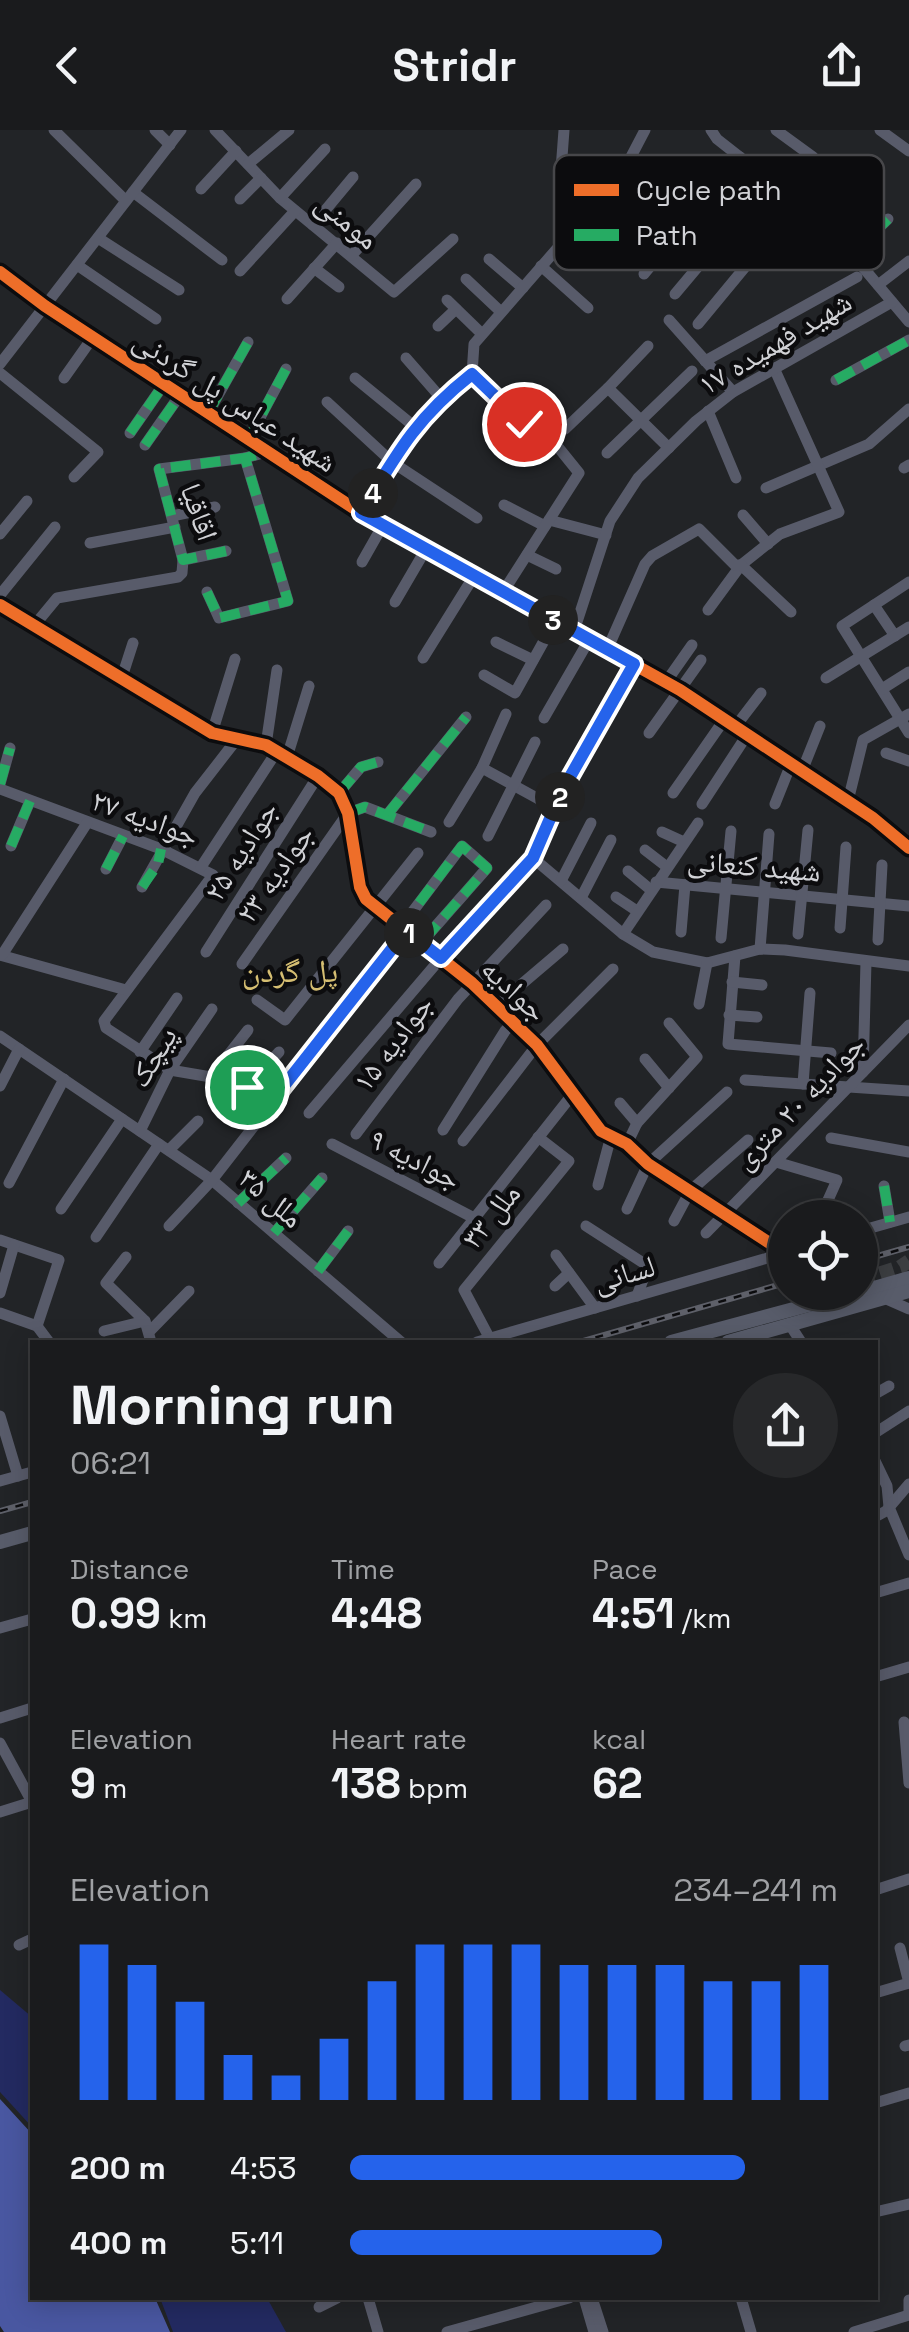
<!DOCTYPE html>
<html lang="en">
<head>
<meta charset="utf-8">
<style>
	body { margin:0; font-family:"Space Grotesk","Noto Naskh Arabic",sans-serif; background:#27282a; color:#f1f3f6; height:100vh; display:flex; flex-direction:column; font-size:38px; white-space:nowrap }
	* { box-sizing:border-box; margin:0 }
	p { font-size:32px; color:#9fa1a4 }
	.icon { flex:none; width:55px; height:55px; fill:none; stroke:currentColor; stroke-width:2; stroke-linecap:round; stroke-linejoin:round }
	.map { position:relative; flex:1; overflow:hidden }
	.side { position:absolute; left:30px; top:1210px; width:848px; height:960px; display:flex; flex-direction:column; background:#1a1b1d; border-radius:0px; box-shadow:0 5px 25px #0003,0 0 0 2px #38393b }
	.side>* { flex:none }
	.buttons { position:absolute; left:768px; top:1070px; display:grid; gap:20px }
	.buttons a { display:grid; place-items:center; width:110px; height:110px; border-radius:50%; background:#1a1b1d; box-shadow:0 5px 25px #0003,0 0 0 2px #38393b; font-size:50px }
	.pin { position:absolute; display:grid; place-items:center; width:85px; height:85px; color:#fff; margin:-42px; border:5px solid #fff; border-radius:50%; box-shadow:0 2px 10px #0007 }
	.km { position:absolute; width:50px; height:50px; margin:-25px; border-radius:50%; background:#222; color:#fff; font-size:28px; line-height:50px; text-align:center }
	.round { display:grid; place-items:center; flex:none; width:105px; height:105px; border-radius:52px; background:#27282a }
	.head { display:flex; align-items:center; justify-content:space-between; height:170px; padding:0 40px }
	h1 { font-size:55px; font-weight:700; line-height:75px }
	.metrics { display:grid; grid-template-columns:repeat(3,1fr); gap:15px; height:170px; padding:10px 40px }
	.metrics div { display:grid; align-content:center }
	.metrics b { font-size:42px; font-weight:700 }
	.metrics small { font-size:28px; font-weight:400 }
	.metrics p { font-size:28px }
	.chart { height:280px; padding:20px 40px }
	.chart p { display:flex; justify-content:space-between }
	.chart svg { width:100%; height:180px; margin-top:10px; stroke:#2563eb; stroke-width:6 }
	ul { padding:0 40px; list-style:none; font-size:32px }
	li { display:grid; grid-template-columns:160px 120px 1fr; align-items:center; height:75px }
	li i { height:25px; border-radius:12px; background:#2563eb }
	header { display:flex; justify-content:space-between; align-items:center; height:130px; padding:0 40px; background:#1a1b1d; font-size:45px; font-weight:700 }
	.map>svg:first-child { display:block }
	.green { fill:#232a61 }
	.water { fill:#4957a1 }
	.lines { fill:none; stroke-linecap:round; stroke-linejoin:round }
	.major-tunnel { stroke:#3c3e41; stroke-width:14; stroke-dasharray:14 7; stroke-linecap:butt }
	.minor { stroke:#585b6a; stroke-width:11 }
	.major { stroke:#585c6a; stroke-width:14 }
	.rail-casing { stroke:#5e6069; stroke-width:6 }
	.rail { stroke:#0c0c0e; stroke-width:2.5; stroke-dasharray:8; stroke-linecap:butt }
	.quiet { stroke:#26ab63; stroke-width:10; stroke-dasharray:20 10; stroke-linecap:butt }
	.cycleway-casing { stroke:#0c0c0e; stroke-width:19 }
	.cycleway { stroke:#ee6e29; stroke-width:12 }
	.route-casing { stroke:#fff; stroke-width:20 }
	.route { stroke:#2563eb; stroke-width:12 }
	.labels { text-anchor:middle; stroke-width:9; stroke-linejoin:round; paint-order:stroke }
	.street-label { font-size:30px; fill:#d1d2d6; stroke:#0c0c0e }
	.neighbourhood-label { font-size:32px; fill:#d5be72; stroke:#0c0c0e }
	.key { fill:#0c0c0e; stroke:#47474a; stroke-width:2.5 }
	.key-label { font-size:28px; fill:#d1d2d6 }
</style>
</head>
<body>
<header><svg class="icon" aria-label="back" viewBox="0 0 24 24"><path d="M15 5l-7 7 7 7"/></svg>Stridr<svg class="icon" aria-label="share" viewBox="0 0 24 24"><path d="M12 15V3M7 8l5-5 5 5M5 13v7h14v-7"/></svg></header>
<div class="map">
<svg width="909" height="2202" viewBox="0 0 909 2202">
	<rect width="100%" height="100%" fill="#222427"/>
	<!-- green -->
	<g class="green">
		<path d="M0 1860 32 1887V1997L0 1962Z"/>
		<path d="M160 2168H267L286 2202H173Z"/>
	</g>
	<!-- water -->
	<path class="water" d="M0 1969 32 2004V2168H155L170 2202H4L0 2196Z"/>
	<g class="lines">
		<!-- major-tunnel -->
		<g class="major-tunnel">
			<path d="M860 1150 900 1137 909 1131"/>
			<path d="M793 1171 820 1162"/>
		</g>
		<!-- minor -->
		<g class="minor">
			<path d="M54 0 126 71"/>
			<path d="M155 0 170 15"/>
			<path d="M215 0 280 68 394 162 453 109"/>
			<path d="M564 0 559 67 582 91"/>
			<path d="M711 0 717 9 829 97 909 192"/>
			<path d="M776 0 813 27"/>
			<path d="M880 0 909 21"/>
			<path d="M248 34 289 0"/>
			<path d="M201 59 236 21"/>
			<path d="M133 62 222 130"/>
			<path d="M280 68 325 19"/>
			<path d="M240 69 261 48"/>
			<path d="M805 78 842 40"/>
			<path d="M313 95 353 47"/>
			<path d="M98 108 179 160"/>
			<path d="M852 124 888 89"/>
			<path d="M352 125 416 54"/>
			<path d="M489 129 523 158"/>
			<path d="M797 134 864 62"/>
			<path d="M77 135 156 189"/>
			<path d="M541 136 588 178"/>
			<path d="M314 138 339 157"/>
			<path d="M240 141 295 81"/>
			<path d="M0 142 45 176 358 381 680 560 873 688 909 718"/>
			<path d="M644 144 740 27"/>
			<path d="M466 149 501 182"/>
			<path d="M878 155 909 131"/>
			<path d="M675 164 770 51"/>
			<path d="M287 169 337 113"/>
			<path d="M447 170 482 204"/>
			<path d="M669 190 733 262"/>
			<path d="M698 194 798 73"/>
			<path d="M438 196 456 179"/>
			<path d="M648 216 608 258 669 318"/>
			<path d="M406 228 441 268"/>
			<path d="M705 231 857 147"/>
			<path d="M0 234 181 0"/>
			<path d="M0 243 98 322 74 347"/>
			<path d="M472 244 474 214 622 44 645 0"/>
			<path d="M472 244 524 294"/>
			<path d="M64 248 93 207"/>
			<path d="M355 248 415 297"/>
			<path d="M836 250 909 210"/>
			<path d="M327 272 392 332 477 388"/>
			<path d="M708 281 736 348"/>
			<path d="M208 283 248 212"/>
			<path d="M565 299 608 258"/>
			<path d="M130 303 164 254"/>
			<path d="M248 310 286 239"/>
			<path d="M145 315 180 265"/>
			<path d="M607 323 692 241"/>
			<path d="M904 338 909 335"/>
			<path d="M766 358 869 314 909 279"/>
			<path d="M504 375 545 396"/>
			<path d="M361 383C397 323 416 288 472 244"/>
			<path d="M743 385 768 414"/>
			<path d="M172 386 215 377"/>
			<path d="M549 390 606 405"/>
			<path d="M0 404 27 371"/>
			<path d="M90 413 175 397"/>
			<path d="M226 421 183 430 159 339 245 328"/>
			<path d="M527 425 556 439"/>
			<path d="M362 432 383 395"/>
			<path d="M909 452 842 496 909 603"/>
			<path d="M207 462 219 488 288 471 245 328 266 322"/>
			<path d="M503 462 579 343 558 317"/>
			<path d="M0 465 55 397"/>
			<path d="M395 472 426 419"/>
			<path d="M0 475 212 603 266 615 318 646 339 663 348 683 360 757 366 769 472 853 537 915 601 1001 627 1014 648 1034 784 1123"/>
			<path d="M874 475 895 506"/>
			<path d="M708 480 741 435 780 404 839 382 774 238"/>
			<path d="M33 497 57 468 178 447 182 443 183 430"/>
			<path d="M574 501 610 391 638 348 696 291 733 262 892 172"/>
			<path d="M496 512 533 530"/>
			<path d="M607 520 645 434 652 426 699 399 735 435H741L791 482"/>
			<path d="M423 528 474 446"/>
			<path d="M484 545 515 563 555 491"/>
			<path d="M826 548 909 497"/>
			<path d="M121 550 133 513"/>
			<path d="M666 552 692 515"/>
			<path d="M882 559 909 542"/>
			<path d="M544 588 589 510"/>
			<path d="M735 597 761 563"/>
			<path d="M212 603 235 529"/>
			<path d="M649 603 701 530"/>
			<path d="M266 615 277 540"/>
			<path d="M886 623 909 631"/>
			<path d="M287 627 309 556"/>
			<path d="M482 638 555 678"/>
			<path d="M802 641 820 596"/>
			<path d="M0 654 10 618"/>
			<path d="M0 659 161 719 213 745 104 891 106 898 170 940 211 947 276 965"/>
			<path d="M339 663 361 637 378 632"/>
			<path d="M673 663 724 590"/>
			<path d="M848 671 863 610 909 584"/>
			<path d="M702 674 747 605"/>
			<path d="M775 674 791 634"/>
			<path d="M387 685 466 587"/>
			<path d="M449 692 482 638 506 584"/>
			<path d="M662 702 684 712"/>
			<path d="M488 706 535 612"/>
			<path d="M11 716 30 671"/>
			<path d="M645 720 667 737"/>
			<path d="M533 728 623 804 653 822 707 833 760 819 785 820 909 836"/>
			<path d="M201 737 277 621"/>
			<path d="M106 739 123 706"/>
			<path d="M628 741 651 760"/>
			<path d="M561 751 591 693"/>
			<path d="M656 752 909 776"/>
			<path d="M142 757 195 663 237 609"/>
			<path d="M616 767 637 781"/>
			<path d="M581 768 611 710"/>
			<path d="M401 797 462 716 487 738 421 813"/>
			<path d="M840 798 846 717"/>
			<path d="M681 802 685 755"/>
			<path d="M623 804 698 693"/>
			<path d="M798 804 808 700"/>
			<path d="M721 808 731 701"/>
			<path d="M878 810 882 735"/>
			<path d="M760 819 769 704"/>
			<path d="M206 822 318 646"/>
			<path d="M0 825 126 860"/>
			<path d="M2 825 87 693"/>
			<path d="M735 826 728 914 831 923"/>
			<path d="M242 834 348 683 365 677 431 702"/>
			<path d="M732 852 762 855"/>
			<path d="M257 870 285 890 418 723"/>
			<path d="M699 874 707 833"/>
			<path d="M496 876 563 819"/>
			<path d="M729 885 757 887"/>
			<path d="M0 906 212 1050 401 1212"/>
			<path d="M140 922 177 868"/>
			<path d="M645 929 669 958"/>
			<path d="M863 942 866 832"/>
			<path d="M211 947 248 900"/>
			<path d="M745 950 909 961"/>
			<path d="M803 954 810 863"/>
			<path d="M0 956 19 919"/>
			<path d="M247 957 279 922"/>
			<path d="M620 973 637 993"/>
			<path d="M309 983 441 828 533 728 563 661 633 534"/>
			<path d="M443 1000 505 901 513 892"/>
			<path d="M140 1001 170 940 212 879"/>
			<path d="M356 1004 458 869 546 775"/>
			<path d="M831 1008 909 1022"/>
			<path d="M463 1011 537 915 613 839"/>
			<path d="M332 1014 474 1088"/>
			<path d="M627 1014 637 993 697 927 669 893"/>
			<path d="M169 1020 198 991"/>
			<path d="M776 1032 837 1050 820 1088"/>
			<path d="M9 1053 64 949"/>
			<path d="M598 1055 611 1006"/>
			<path d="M884 1056 890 1092"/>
			<path d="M238 1073 286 1028"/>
			<path d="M61 1079 122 989"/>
			<path d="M627 1079 648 1034 727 962"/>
			<path d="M674 1091 690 1061 748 1010"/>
			<path d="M169 1096 212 1050 406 801"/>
			<path d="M586 1096 648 1136 637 1166"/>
			<path d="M860 1101 909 1087"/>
			<path d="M274 1103 322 1048"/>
			<path d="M706 1103 909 895"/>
			<path d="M96 1107 159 1014"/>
			<path d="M0 1110 59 1130 37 1196"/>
			<path d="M556 1125 595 1178"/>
			<path d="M126 1127 106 1153 145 1191 151 1212"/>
			<path d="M439 1133 572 965"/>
			<path d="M318 1141 348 1101"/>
			<path d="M555 1156 569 1143"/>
			<path d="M0 1163 14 1115"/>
			<path d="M884 1168 909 1179"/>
			<path d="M0 1183 37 1196 49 1212"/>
			<path d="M790 1195 801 1212"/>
			<path d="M104 1201 145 1191"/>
			<path d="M149 1202 189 1161"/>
			<path d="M490 1209 464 1160 569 1031 538 1007"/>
			<path d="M477 1212 785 1123"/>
			<path d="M875 1264 889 1256"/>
			<path d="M0 1286 18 1346"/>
			<path d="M875 1303 909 1281"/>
			<path d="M875 1331 887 1356 889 1377 909 1425"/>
			<path d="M0 1351 32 1342"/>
			<path d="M875 1387 886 1381 909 1354"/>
			<path d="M875 1463 909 1453"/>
			<path d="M0 1498 32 1489"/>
			<path d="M875 1547 909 1537"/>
			<path d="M0 1588 32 1578"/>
			<path d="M904 1592 909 1653"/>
			<path d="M0 1613 32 1672"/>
			<path d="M0 1682 32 1672"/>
			<path d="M875 1760 909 1749"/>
			<path d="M19 1815 32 1809"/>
			<path d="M900 1818 909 1853"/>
			<path d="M875 1863 909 1853"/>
			<path d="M905 1916 909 1915"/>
			<path d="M875 1973 909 1963"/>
			<path d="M875 2082 909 2074"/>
			<path d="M368 2168 378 2202"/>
			<path d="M584 2168 594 2202"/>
			<path d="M592 2168 603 2202"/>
			<path d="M741 2168 751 2202"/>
			<path d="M909 2170V2184"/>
			<path d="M319 2177 337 2168"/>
			<path d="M447 2202 569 2168"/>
			<path d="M854 2202 909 2185"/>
		</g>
		<!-- major -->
		<g class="major">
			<path d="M860 1162 909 1148"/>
			<path d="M671 1212 857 1162"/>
			<path d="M728 1212 909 1161"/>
			<path d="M0 1412 32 1403"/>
		</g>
		<defs>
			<g id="rail">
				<path d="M860 1131 909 1117"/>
				<path d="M580 1212 785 1153"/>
				<path d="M0 1381 32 1372"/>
			</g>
		</defs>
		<!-- rail casing -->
		<use href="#rail" class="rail-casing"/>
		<!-- rail -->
		<use href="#rail" class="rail"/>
		<!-- quiet -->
		<g class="quiet">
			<path d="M852 124 888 89"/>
			<path d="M797 134 864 62"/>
			<path d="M836 250 909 210"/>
			<path d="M208 283 248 212"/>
			<path d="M130 303 164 254"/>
			<path d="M248 310 286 239"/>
			<path d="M145 315 180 265"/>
			<path d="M226 421 183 430 159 339 245 328"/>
			<path d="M207 462 219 488 288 471 245 328 266 322"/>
			<path d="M0 654 10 618"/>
			<path d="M339 663 361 637 378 632"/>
			<path d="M348 683 365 677 431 702"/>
			<path d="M387 685 466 587"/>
			<path d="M11 716 30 671"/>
			<path d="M106 739 123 706"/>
			<path d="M142 757 158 734 161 719"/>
			<path d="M401 797 462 716 487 738 421 813"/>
			<path d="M884 1056 890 1092"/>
			<path d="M238 1073 286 1028"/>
			<path d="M274 1103 322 1048"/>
			<path d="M318 1141 348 1101"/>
		</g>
		<defs>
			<g id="cycleway">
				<path d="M0 142 45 176 358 381 680 560 873 688 909 718"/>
				<path d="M0 475 212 603 266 615 318 646 339 663 348 683 360 757 366 769 472 853 537 915 601 1001 627 1014 648 1034 785 1123"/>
			</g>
		</defs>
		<!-- cycleway casing -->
		<use href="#cycleway" class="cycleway-casing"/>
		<!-- cycleway -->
		<use href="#cycleway" class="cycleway"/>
	</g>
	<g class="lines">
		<defs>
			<path id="route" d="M247 957 276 966 406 801 441 828 533 728 562 661 634 534 361 383C397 323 416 288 472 244L524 294"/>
		</defs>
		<!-- route casing -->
		<use href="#route" class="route-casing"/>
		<!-- route -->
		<use href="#route" class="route"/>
	</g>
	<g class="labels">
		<!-- street labels -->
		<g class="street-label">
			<text transform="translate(347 91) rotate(39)" y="10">مومنی</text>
			<text transform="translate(775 213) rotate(-31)" y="10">شهید فهمیده ۱۷</text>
			<text transform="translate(235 271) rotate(33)" y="10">شهید عباس پل گردنی</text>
			<text transform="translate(199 382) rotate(71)" y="10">اقاقیا</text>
			<text transform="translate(145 688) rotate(20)" y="10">جوادیه ۲۷</text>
			<text transform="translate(241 721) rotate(-58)" y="10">جوادیه ۲۵</text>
			<text transform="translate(754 736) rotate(5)" y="10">شهید کنعانی</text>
			<text transform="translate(275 744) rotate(-55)" y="10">جوادیه ۲۳</text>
			<text transform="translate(514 860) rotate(43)" y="10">جوادیه</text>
			<text transform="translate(393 913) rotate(-53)" y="10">جوادیه ۱۵</text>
			<text transform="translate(153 927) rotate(-59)" y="10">پیچک</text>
			<text transform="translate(799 972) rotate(-46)" y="10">جوادیه ۲۰ متری</text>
			<text transform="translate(415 1029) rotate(27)" y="10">جوادیه ۹</text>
			<text transform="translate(271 1068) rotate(41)" y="10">ملل ۳۵</text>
			<text transform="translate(491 1086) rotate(-51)" y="10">ملل ۳۳</text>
			<text transform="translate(624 1144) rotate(-16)" y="10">لسانی</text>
		</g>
		<!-- neighbourhood labels -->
		<g class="neighbourhood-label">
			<text x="290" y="852">پل گردن</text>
		</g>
	</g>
	<!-- legend -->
	<rect x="554" y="25" width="330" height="115" rx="15" class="key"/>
	<rect x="574" y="54" width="45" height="12" fill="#ee6e29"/>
	<rect x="574" y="99" width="45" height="12" fill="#26ab63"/>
	<g class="key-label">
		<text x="636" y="70">Cycle path</text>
		<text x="636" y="115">Path</text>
	</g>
</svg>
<div class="buttons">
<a><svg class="icon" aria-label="locate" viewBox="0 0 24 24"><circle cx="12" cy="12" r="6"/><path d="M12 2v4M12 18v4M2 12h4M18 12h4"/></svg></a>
</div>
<div class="pin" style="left:247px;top:957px;background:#1e9e55"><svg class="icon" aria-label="arrive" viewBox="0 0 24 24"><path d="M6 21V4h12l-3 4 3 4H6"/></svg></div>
<div class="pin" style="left:524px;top:294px;background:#d93025"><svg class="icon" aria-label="check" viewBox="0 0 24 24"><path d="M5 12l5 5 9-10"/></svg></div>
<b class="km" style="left:409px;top:803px">1</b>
<b class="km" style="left:560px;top:667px">2</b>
<b class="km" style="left:553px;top:490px">3</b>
<b class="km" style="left:373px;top:363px">4</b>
<section class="side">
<div class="head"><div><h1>Morning run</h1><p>06:21</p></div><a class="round"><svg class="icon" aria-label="share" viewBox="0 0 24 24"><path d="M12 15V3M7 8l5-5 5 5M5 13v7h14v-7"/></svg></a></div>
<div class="metrics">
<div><p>Distance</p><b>0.99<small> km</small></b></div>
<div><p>Time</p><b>4:48</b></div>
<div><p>Pace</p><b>4:51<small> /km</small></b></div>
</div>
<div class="metrics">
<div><p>Elevation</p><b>9<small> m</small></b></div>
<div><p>Heart rate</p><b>138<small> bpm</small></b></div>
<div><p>kcal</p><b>62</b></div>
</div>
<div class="chart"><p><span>Elevation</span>234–241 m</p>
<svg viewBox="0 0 160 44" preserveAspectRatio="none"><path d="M5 44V6M15 44V11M25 44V20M35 44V33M45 44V38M55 44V29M65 44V15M75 44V6M85 44V6M95 44V6M105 44V11M115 44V11M125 44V11M135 44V15M145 44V15M155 44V11"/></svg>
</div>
<ul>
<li><b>200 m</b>4:53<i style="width:81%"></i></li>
<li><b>400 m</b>5:11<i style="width:64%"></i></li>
</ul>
</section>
</div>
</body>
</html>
